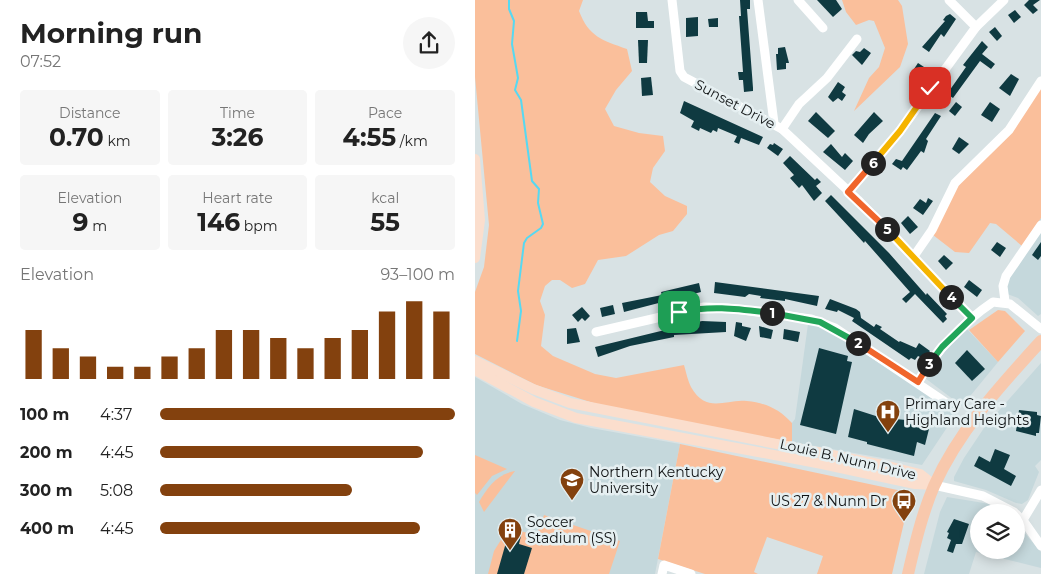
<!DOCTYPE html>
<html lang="en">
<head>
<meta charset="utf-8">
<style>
	body { margin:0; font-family:Montserrat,sans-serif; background:#f6f6f6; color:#222; height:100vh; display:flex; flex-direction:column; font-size:19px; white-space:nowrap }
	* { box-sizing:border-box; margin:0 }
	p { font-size:16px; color:#767676 }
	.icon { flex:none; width:28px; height:28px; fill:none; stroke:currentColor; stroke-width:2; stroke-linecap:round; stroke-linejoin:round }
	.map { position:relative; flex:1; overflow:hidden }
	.side { display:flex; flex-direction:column; background:#fff; width:475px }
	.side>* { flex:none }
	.controls { position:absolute; left:495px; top:504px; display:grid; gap:10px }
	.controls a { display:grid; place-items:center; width:55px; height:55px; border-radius:50%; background:#fff; box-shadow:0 2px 12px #0003; font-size:25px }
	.pin { position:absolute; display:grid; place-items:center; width:42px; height:42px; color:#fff; margin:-21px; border-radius:10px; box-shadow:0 2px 8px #0006 }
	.km { position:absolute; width:25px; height:25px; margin:-12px; border-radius:50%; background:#222; color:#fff; font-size:14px; line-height:25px; text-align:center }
	.round { display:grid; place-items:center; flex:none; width:52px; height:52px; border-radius:26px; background:#f6f6f6 }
	.overview { display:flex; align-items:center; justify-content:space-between; height:85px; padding:0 20px }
	h1 { font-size:28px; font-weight:700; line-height:38px }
	.metrics { display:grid; grid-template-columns:repeat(3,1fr); gap:8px; height:85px; padding:5px 20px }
	.metrics div { display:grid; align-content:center; border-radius:5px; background:#f6f6f6; text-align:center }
	.metrics b { font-size:25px; font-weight:700 }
	.metrics small { font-size:14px; font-weight:400 }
	.metrics p { font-size:14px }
	.chart { height:140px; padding:10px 20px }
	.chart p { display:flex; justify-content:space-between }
	.chart svg { width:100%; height:90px; margin-top:5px; stroke:#83410e; stroke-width:6 }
	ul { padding:0 20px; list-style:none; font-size:16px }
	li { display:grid; grid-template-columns:80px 60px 1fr; align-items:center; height:38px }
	li i { height:12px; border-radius:6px; background:#83410e }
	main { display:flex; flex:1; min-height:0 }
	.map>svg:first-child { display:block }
	.built { fill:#c5d8dc }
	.green { fill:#fabf9b }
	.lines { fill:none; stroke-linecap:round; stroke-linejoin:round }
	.stream { stroke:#56d9f2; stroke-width:2 }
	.building { fill:#0f3a41 }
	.minor { stroke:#fff; stroke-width:9 }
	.major { stroke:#fbdecd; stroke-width:10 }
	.highway { stroke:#f8c8ac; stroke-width:12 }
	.split-1-casing { stroke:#fff; stroke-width:10 }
	.split-2-casing { stroke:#fff; stroke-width:10 }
	.split-3-casing { stroke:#fff; stroke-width:10 }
	.split-4-casing { stroke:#fff; stroke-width:10 }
	.split-5-casing { stroke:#fff; stroke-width:10 }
	.split-6-casing { stroke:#fff; stroke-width:10 }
	.split-7-casing { stroke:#fff; stroke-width:10 }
	.split-1 { stroke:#22a559; stroke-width:6 }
	.split-2 { stroke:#22a559; stroke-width:6 }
	.split-3 { stroke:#f0652b; stroke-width:6 }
	.split-4 { stroke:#22a559; stroke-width:6 }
	.split-5 { stroke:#f5b400; stroke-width:6 }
	.split-6 { stroke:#f0652b; stroke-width:6 }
	.split-7 { stroke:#f5b400; stroke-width:6 }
	.labels { text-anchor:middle; stroke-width:5; stroke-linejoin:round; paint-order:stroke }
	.street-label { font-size:14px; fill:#0f1213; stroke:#e5eff1 }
	.poi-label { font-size:14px; fill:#0f1213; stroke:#e5eff1; text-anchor:start }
</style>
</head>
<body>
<main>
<section class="side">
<div class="overview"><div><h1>Morning run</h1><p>07:52</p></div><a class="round"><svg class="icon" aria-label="share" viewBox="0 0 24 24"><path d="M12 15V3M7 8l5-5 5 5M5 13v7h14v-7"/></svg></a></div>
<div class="metrics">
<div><p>Distance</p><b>0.70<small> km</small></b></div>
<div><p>Time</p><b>3:26</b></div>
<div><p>Pace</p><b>4:55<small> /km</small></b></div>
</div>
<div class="metrics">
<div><p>Elevation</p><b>9<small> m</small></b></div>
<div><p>Heart rate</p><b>146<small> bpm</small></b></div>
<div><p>kcal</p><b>55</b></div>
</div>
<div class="chart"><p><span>Elevation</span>93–100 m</p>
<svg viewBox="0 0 160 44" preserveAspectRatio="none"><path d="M5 44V20M15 44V29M25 44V33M35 44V38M45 44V38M55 44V33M65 44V29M75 44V20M85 44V20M95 44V24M105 44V29M115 44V24M125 44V20M135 44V11M145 44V6M155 44V11"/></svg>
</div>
<ul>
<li><b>100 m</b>4:37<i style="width:100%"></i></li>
<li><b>200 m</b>4:45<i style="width:89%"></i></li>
<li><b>300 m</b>5:08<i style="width:65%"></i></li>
<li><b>400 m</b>4:45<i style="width:88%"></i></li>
</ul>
</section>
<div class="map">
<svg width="566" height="574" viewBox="0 0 566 574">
	<rect width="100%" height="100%" fill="#d8e2e4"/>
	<!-- built -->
	<g class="built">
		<path d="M566 218V314L563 316 543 298 524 291 528 273Z"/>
		<path d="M333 324 351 327 485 408 447 465 317 442V423L320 419Z"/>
		<path d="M491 328 523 362 487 406 450 378 464 355Z"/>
		<path d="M566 363V460L560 466 564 472 553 500 547 504 541 503 511 490 479 481V477L489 458 511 425Z"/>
		<path d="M0 377 47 404 85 420 116 428 205 444 180 574H0Z"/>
		<path d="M472 497 515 504 530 512H504V550H541V523L566 552V568L501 552 494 574H449L465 512Z"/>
	</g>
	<!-- green -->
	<g class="green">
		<path d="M0 0H108L104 11C114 37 127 40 152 49L157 71 141 90 130 109 139 126 164 133 188 136 190 151 178 168 175 182 190 196 212 206V214L198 231 184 235 151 256 123 260 110 284 97 288 85 280H77L70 286 65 301 70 315 66 346 78 356 120 374 141 378 209 365C211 372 213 381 216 387 232 415 252 398 272 401 291 403 304 409 317 423V442L141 410 61 385 0 354V292L9 267 14 225 0 77Z"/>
		<path d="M367 0H423L427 6 433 44 425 67 379 111 394 78 404 67 410 48 399 21 394 20 381 25 371 12Z"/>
		<path d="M566 84V218L547 246 521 224 515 223 494 253 480 252 458 235 475 196Z"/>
		<path d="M523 310 530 311 550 331 523 362 494 330Z"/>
		<path d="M205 444 427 491 432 495 434 501 417 574H342L348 556 292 537 279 572 283 574H230L183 559Z"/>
		<path d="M0 455 32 469 17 476 2 495 0 493Z"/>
		<path d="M40 471 9 512 4 502C12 488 22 474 40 471Z"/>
		<path d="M69 515 145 541 134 574H13L19 551 34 527 61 536Z"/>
	</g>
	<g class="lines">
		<!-- stream -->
		<path class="stream" d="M34 0V9L39 21 37 44 43 78 40 90 46 100 57 181 64 189 63 203 68 224 66 228 52 238 49 243 43 291 46 311 42 341"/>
	</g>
	<!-- building -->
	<g class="building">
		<path d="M265 0H275V9H272L278 88V91L269 92 268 80H264L263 72H268L264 16H266Z"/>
		<path d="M342 0H361L367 9 358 17Z"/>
		<path d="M554 0H565L558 5 563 10 558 14 549 5Z"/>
		<path d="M540 10 546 17 539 23 533 15Z"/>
		<path d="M161 12H172L173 21H179V28H161Z"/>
		<path d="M475 14 481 19 469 37 466 34 454 52 447 47 470 21 468 20 471 16Z"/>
		<path d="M223 17V36L211 37V18Z"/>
		<path d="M243 18V27H234L233 19Z"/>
		<path d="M520 27 527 36 522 41 514 32Z"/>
		<path d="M163 40H173L172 63H164Z"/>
		<path d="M507 41 513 47 507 54 520 64 516 69 505 61 478 98 472 94 491 67 488 65Z"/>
		<path d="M310 47 314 63H311V69L302 70 301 54H303V48Z"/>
		<path d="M389 48 396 53 387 65 377 55 381 51 385 52Z"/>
		<path d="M443 63 449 67 444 77 437 72Z"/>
		<path d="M536 74 544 79 535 96 524 88Z"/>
		<path d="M176 77 178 95 167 96 166 78Z"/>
		<path d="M363 82 370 87 367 92 371 95 367 101 363 98 358 102 353 97Z"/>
		<path d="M209 101 288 137 284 145 266 138 264 144 259 142 262 136 243 128 242 132 238 130 236 133 225 128 224 131 216 127 219 121 205 113Z"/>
		<path d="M481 102 487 107 480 116 474 111Z"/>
		<path d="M515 102 525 109 517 122 506 115Z"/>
		<path d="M341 112 360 131 353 138 333 121Z"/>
		<path d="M399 112 408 121 394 134 388 143 379 135Z"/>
		<path d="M460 113 466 116 451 139 453 141 449 153 446 151 432 170 428 167 426 170 417 164 421 159 427 161Z"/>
		<path d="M484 137 494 144 484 154 477 149Z"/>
		<path d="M299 143 308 149 303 156 292 148 295 144 298 145Z"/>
		<path d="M356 144 367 157 370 153 378 161 370 170 348 152Z"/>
		<path d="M315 156 340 180 342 178 346 182 341 186 347 193 339 201 327 185 324 188 315 178 319 175 308 163Z"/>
		<path d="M356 195 414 253 451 295 452 293 472 314 470 316 472 319 468 323 440 294 431 303 427 299 435 292 390 241 389 243 350 201Z"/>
		<path d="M453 198 458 201 448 215 438 208 445 199 451 203Z"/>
		<path d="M433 216 443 227 435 234 426 223Z"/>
		<path d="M522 242 531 248 525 257 516 250Z"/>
		<path d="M566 242V256L563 260 557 255Z"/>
		<path d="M469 255 478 263 471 270 463 261Z"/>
		<path d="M494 280 507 290 502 297 489 287Z"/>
		<path d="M240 282 344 296 342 306 310 299V301L285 298 286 296 274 294 270 297 239 293Z"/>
		<path d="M224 283 226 292 149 312 147 303 187 295 186 292Z"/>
		<path d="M355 299 381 309 385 312 386 318 399 327 401 324 407 327 405 329 424 342 425 341 441 348 444 343 455 351 449 359 443 356 440 360 436 358 434 360 377 321 379 318 363 310 362 312 350 309Z"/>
		<path d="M138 305 140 314 127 317 125 308Z"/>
		<path d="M107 307 115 316 110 321 107 318 103 322 97 315Z"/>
		<path d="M227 321 251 322V332L199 335V337L155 346 123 357 120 347Z"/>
		<path d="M261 322 267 323V326L276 328 271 341 259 336Z"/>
		<path d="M284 326 298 330 296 339 285 337Z"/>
		<path d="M101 328 105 342 92 344V329Z"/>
		<path d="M309 329 325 332 323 342 308 339Z"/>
		<path d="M344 348 373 356 372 361 377 362 361 434 325 425Z"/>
		<path d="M492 350 510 369 497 381 480 363Z"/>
		<path d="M379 409 407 418 432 420 431 423 454 429 450 445 442 442 439 456 392 444V442L373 437Z"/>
		<path d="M544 410 562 412V415L566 416 564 433H561V436L541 431Z"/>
		<path d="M520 449 535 455 529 469 541 476 536 486 499 466 504 456 515 462Z"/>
		<path d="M479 519 494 524 487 544H481L478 553 472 551 476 540 472 538 474 533 472 532Z"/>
		<path d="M34 532 46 536 44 544 57 548 49 574H22Z"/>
	</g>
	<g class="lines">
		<!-- minor -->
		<g class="minor">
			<path d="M197 0 205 71 209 77 307 129 383 200 497 318"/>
			<path d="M283 0 299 123"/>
			<path d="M323 0 348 28"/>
			<path d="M474 0 501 27"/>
			<path d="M307 129 324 104 352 78 382 39"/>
			<path d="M373 192 425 131 501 27 529 0"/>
			<path d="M439 256 457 230 480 183 534 130 566 81"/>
			<path d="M530 301 528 286 531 276 566 225"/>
			<path d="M121 332 229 307 252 308 336 319 360 328 473 404"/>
			<path d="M443 382C462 350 487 323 518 302L535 304 566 329"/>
			<path d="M459 485 508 496 539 512"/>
			<path d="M541 514 550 523 566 546"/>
			<path d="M548 520 566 490"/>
			<path d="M187 574 189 565 216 574"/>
		</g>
		<!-- major -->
		<g class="major">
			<path d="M0 159 5 220 0 258"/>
			<path d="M0 361 58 389 95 403 413 466 445 474 459 485"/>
			<path d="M0 370 59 402 101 418 347 464 440 484 459 485"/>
		</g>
		<!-- highway -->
		<path class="highway" d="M433 574C440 544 447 514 459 486 484 430 526 385 566 341"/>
	</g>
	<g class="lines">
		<defs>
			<path id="split-1" d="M204 312C238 305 263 309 297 313"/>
			<path id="split-2" d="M297 313 345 322 383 343"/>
			<path id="split-3" d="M383 343 443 382 454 364"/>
			<path id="split-4" d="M454 364 467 347 497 318 476 297"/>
			<path id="split-5" d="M412 229 476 297"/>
			<path id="split-6" d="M398 163 373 192 412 229"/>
			<path id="split-7" d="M398 163 425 131 455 88"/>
		</defs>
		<!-- split-1 casing -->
		<use href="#split-1" class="split-1-casing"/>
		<!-- split-2 casing -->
		<use href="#split-2" class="split-2-casing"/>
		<!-- split-3 casing -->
		<use href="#split-3" class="split-3-casing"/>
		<!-- split-4 casing -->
		<use href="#split-4" class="split-4-casing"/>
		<!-- split-5 casing -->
		<use href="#split-5" class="split-5-casing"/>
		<!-- split-6 casing -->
		<use href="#split-6" class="split-6-casing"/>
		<!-- split-7 casing -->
		<use href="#split-7" class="split-7-casing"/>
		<!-- split-1 -->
		<use href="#split-1" class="split-1"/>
		<!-- split-2 -->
		<use href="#split-2" class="split-2"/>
		<!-- split-3 -->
		<use href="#split-3" class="split-3"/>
		<!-- split-4 -->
		<use href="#split-4" class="split-4"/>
		<!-- split-5 -->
		<use href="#split-5" class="split-5"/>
		<!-- split-6 -->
		<use href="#split-6" class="split-6"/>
		<!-- split-7 -->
		<use href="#split-7" class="split-7"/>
	</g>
	<!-- icons -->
	<defs>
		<symbol id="hospital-pin" viewBox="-11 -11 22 30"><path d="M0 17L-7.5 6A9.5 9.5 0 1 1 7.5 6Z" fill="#83410e" stroke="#e5eff1"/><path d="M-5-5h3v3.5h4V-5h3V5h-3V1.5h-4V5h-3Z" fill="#fff"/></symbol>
		<symbol id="university-pin" viewBox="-11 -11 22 30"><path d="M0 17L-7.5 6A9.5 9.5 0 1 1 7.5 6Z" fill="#83410e" stroke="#e5eff1"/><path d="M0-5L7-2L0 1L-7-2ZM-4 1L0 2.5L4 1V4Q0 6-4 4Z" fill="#fff"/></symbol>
		<symbol id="bus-pin" viewBox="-11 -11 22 30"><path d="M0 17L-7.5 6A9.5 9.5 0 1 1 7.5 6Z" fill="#83410e" stroke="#e5eff1"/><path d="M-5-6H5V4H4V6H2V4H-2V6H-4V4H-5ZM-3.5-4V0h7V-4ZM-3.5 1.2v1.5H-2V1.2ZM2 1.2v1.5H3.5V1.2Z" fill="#fff"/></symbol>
		<symbol id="building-pin" viewBox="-11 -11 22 30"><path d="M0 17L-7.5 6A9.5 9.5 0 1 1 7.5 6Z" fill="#83410e" stroke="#e5eff1"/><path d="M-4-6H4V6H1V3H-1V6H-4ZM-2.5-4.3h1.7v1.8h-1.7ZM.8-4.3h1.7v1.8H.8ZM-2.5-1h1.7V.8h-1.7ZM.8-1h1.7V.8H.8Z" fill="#fff"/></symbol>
	</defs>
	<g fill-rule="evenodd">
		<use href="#hospital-pin" x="399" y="398" width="28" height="38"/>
		<use href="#university-pin" x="83" y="466" width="28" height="38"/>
		<use href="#bus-pin" x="415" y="487" width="28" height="38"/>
		<use href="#building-pin" x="21" y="516" width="28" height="38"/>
	</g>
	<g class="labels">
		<!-- street labels -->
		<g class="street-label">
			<text transform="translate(260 104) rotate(28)" y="5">Sunset Drive</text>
			<text transform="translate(373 459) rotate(13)" y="5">Louie B. Nunn Drive</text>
		</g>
		<!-- poi labels -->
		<g class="poi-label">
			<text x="430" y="409">Primary Care -<tspan x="430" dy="16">Highland Heights</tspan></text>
			<text x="114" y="477">Northern Kentucky<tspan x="114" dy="16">University</tspan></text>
			<text x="412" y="506" text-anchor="end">US 27 &amp; Nunn Dr</text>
			<text x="52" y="527">Soccer<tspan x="52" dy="16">Stadium (SS)</tspan></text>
		</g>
	</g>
</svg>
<div class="controls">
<a><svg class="icon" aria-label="layers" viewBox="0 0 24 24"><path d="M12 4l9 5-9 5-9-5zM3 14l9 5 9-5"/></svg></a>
</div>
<div class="pin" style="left:204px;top:312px;background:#1e9e55"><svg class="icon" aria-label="arrive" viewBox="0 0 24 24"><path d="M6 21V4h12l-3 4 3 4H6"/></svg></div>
<div class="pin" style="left:455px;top:88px;background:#d93025"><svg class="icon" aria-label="check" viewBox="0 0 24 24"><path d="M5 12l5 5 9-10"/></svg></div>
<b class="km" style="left:297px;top:313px">1</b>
<b class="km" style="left:383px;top:343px">2</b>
<b class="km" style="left:454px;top:364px">3</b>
<b class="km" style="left:476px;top:297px">4</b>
<b class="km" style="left:412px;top:229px">5</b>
<b class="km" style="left:398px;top:163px">6</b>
</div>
</main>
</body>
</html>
